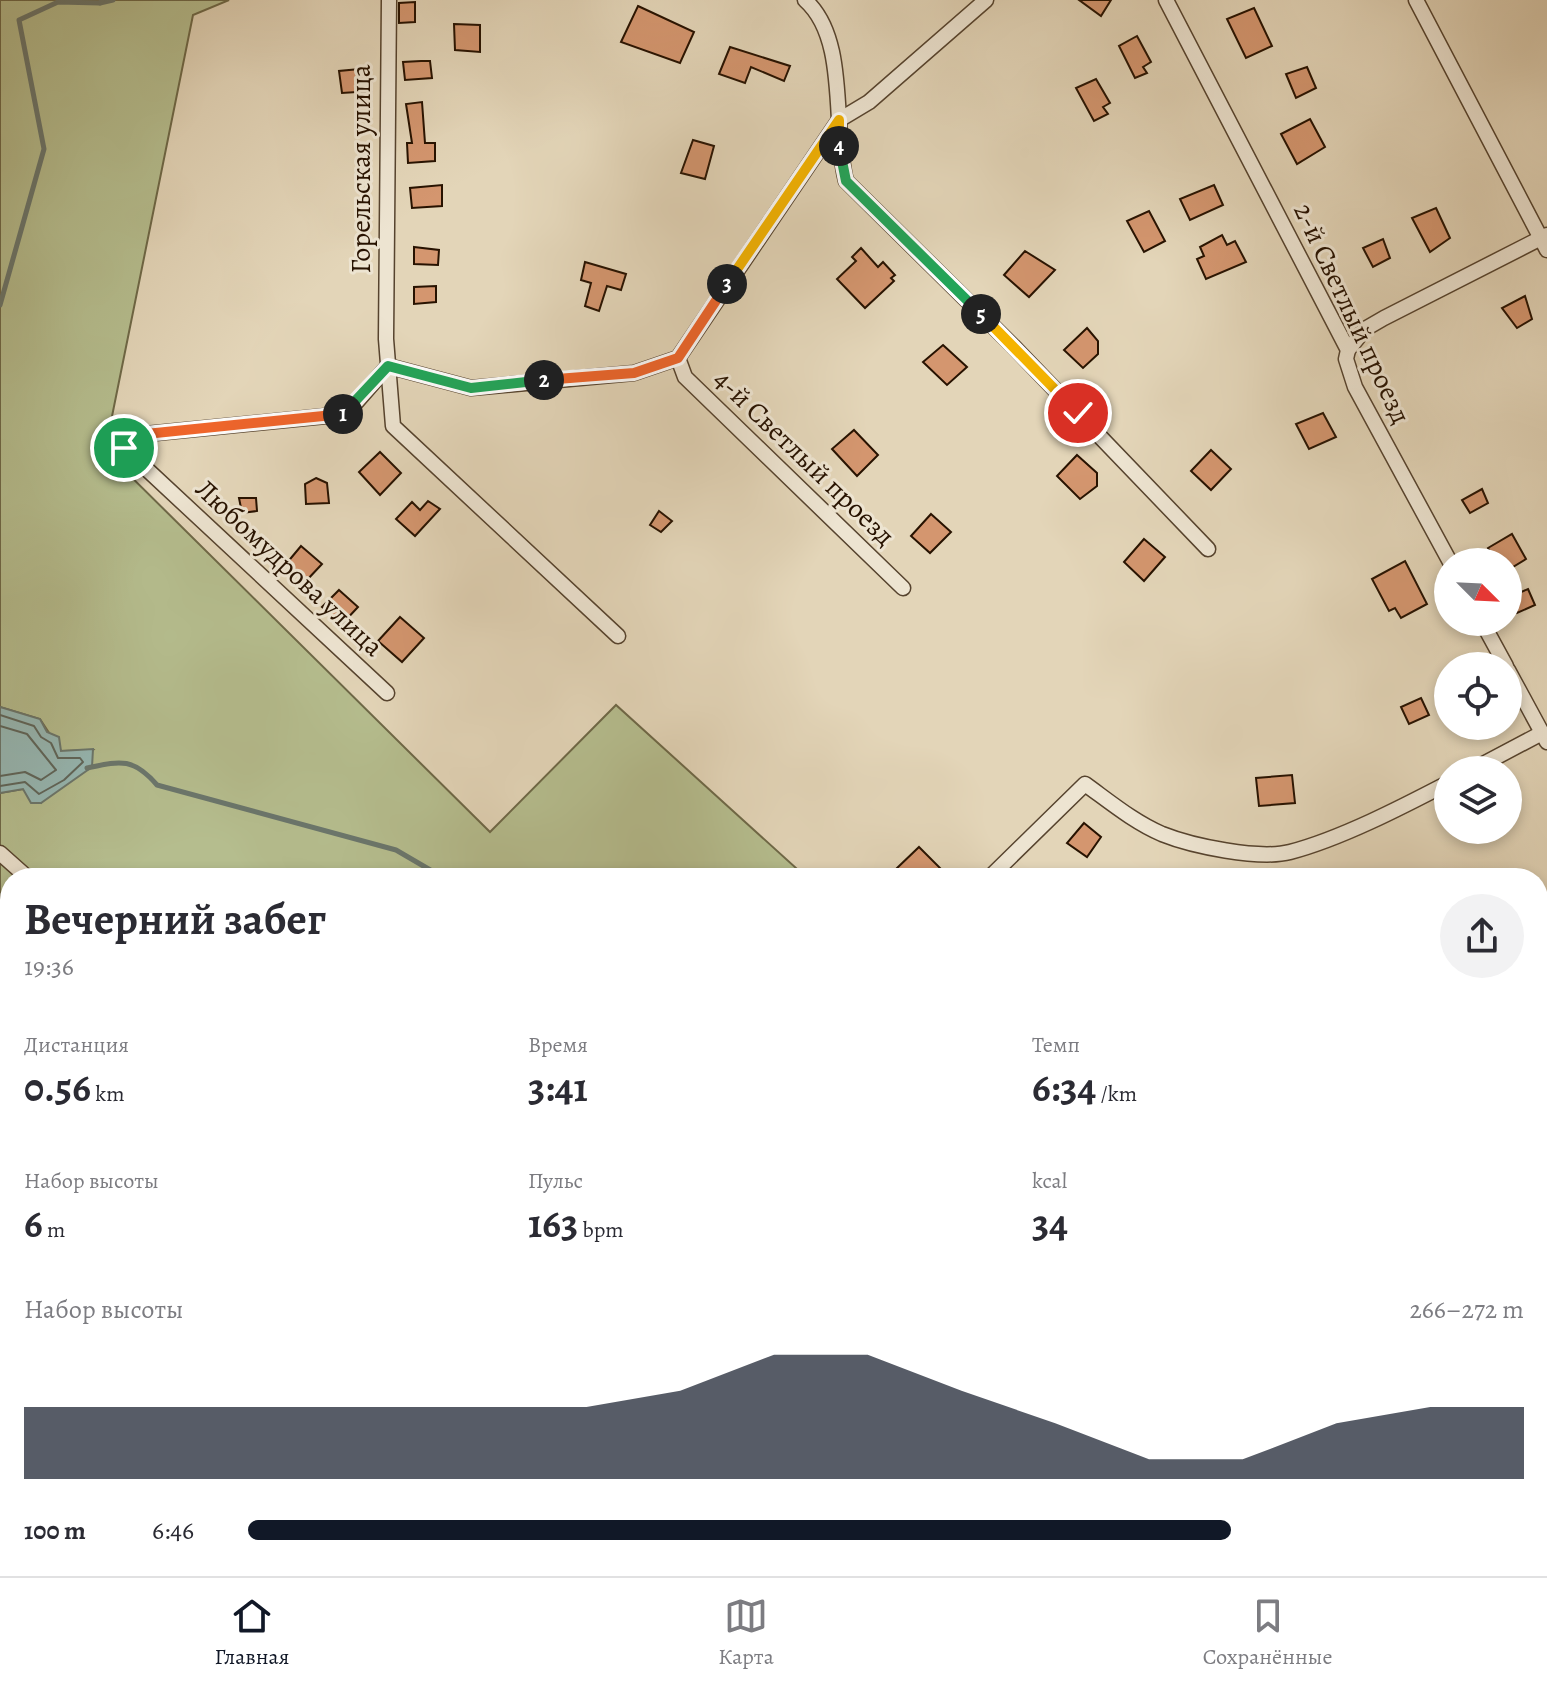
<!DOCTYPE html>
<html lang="ru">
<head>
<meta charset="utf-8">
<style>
	body { margin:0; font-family:Alegreya,serif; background:#f2f2f3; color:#2b2b33; height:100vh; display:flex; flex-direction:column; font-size:30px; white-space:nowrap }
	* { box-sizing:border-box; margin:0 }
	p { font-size:26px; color:#7c7c81 }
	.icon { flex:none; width:44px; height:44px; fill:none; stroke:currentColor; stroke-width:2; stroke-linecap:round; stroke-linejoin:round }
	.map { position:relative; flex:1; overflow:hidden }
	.drawer { position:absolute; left:0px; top:868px; width:1548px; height:708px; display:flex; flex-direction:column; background:#fff; border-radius:32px 32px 0 0; box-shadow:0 4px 12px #0003 }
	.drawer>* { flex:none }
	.needle { width:52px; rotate:114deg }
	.buttons { position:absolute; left:1434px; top:548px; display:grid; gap:16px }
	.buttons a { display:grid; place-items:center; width:88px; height:88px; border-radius:50%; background:#fff; box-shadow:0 4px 12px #0003; font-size:40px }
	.pin { position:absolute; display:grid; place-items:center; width:68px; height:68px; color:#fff; margin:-34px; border:4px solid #fff; border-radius:50%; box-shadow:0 2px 8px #0007 }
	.km { position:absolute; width:40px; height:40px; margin:-20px; border-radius:50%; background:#222; color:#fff; font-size:22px; line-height:40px; text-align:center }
	.round { display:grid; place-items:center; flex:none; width:84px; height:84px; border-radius:42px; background:#f2f2f3 }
	.overview { display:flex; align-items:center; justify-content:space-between; height:136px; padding:0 24px }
	h1 { font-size:44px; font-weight:700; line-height:60px }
	.metrics { display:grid; grid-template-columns:repeat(3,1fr); gap:12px; height:136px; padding:8px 24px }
	.metrics div { display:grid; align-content:center }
	.metrics b { font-size:40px; font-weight:700 }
	.metrics small { font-size:22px; font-weight:400 }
	.metrics p { font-size:22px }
	.chart { height:224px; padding:16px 24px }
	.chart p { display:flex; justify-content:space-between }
	.chart svg { width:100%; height:144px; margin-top:8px; fill:#111827; opacity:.7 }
	ul { padding:0 24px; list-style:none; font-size:26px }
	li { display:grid; grid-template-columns:128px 96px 1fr; align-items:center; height:60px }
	li i { height:20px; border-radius:10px; background:#111827 }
	.dock { display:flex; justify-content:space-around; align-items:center; height:112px; border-top:2px solid #e1e1e2; background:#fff; font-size:22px; color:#7c7c81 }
	.dock a { display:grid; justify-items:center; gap:4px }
	.dock .selected { color:#111827 }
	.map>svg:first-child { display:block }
	.green { fill:#b5bd8e; stroke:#6e6847; stroke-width:2 }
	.water { fill:#96b8b4; stroke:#6a766c; stroke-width:2 }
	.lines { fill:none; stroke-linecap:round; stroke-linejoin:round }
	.shore { stroke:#5e655a; stroke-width:2 }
	.stream { stroke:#6a766c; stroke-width:5 }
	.building { fill:#d4966f; stroke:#271200; stroke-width:2 }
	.minor-casing { stroke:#56432e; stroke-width:17 }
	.minor { stroke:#ede4d1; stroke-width:14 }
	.split-1-casing { stroke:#fff; stroke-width:16 }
	.split-2-casing { stroke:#fff; stroke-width:16 }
	.split-3-casing { stroke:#fff; stroke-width:16 }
	.split-4-casing { stroke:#fff; stroke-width:16 }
	.split-5-casing { stroke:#fff; stroke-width:16 }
	.split-6-casing { stroke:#fff; stroke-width:16 }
	.split-1 { stroke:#f0652b; stroke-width:10 }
	.split-2 { stroke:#22a559; stroke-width:10 }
	.split-3 { stroke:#f0652b; stroke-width:10 }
	.split-4 { stroke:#f5b400; stroke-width:10 }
	.split-5 { stroke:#22a559; stroke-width:10 }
	.split-6 { stroke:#f5b400; stroke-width:10 }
	.labels { text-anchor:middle; stroke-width:6; stroke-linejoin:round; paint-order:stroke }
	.street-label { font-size:28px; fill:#271200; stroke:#ede4d1 }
</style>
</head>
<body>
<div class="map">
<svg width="1547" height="1576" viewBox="0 0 1547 1576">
	<rect width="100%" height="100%" fill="#e3d5b8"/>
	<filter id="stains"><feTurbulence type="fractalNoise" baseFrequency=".0025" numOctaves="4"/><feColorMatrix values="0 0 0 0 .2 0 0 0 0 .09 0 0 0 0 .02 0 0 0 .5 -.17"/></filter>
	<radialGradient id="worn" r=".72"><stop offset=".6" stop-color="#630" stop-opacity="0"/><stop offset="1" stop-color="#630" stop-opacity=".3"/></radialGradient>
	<!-- green -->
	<g class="green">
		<path d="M0 0H229L193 15 105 451 490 832 616 705 807 878H10V1566H1538V1545L1547 1576H0V793L23 789 41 803 93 750 61 751 40 719 0 707Z"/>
		<path d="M1547 1042V1202L1538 1216V1047Z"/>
	</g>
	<!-- water -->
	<g class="water">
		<path d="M0 707 40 719 47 732 59 737 61 751 93 749 92 767 41 803H31L23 789 0 793Z"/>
		<path d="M1547 1202V1339L1538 1340V1216Z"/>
	</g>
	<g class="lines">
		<!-- shore -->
		<g class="shore">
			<path d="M0 715 34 726 41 737 51 743 58 758H80L83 762 64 780 39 794 25 782 0 786"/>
			<path d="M0 726 27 734 56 770 41 780 25 772 0 776"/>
		</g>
		<!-- stream -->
		<g class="stream">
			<path d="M100 3 113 0"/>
			<path d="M0 305 44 149 19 20 58 2 100 3 102 0"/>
			<path d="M87 768C120 761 133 757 157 785L396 850 444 878"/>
		</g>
	</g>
	<!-- building -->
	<g class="building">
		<path d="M1079 0H1111L1101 16Z"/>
		<path d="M415 2V22L399 23V3Z"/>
		<path d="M638 6 694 32 680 63 621 42Z"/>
		<path d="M1254 8 1272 46 1246 58 1227 19Z"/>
		<path d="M454 24 480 25V52L455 50Z"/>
		<path d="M1137 36 1151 62 1143 67 1147 73 1135 78 1119 46Z"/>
		<path d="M730 47 790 66 784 81 751 67 745 83 719 74Z"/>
		<path d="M421 61H430L432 78 405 80 403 62Z"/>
		<path d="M1307 67 1316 88 1296 98 1286 74Z"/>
		<path d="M370 68 372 91 342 93 339 71Z"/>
		<path d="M1096 79 1110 103 1103 107 1108 114 1094 121 1076 88Z"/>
		<path d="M422 102 425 143H435V161L408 163 407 143H412L406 104Z"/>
		<path d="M1310 119 1325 147 1297 164 1281 134Z"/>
		<path d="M693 140 714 146 705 179 681 173Z"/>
		<path d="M442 185V206L412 208 410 188Z"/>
		<path d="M1214 185 1223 205 1190 220 1180 199Z"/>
		<path d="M1436 208 1450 238 1430 252 1412 218Z"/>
		<path d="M1149 211 1165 241 1144 252 1127 221Z"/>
		<path d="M1222 235 1227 245 1235 241 1246 262 1206 279 1197 259 1204 256 1200 247Z"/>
		<path d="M1383 239 1390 258 1373 267 1363 248Z"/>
		<path d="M414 247 439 250 438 265 414 264Z"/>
		<path d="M861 248 878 267 883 262 895 275 891 278 894 281 865 308 837 279 856 261 852 257Z"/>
		<path d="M1025 251 1055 270 1029 297 1004 275Z"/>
		<path d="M585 262 626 274 621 290 607 286 599 311 585 306 591 283 581 280Z"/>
		<path d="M436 286V302L414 304V287Z"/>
		<path d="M1525 296 1532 319 1517 328 1502 308Z"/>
		<path d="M1087 328 1098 341V354L1083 368 1064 350Z"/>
		<path d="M943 345 967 367 947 385 923 362Z"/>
		<path d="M1323 413 1336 437 1309 449 1296 424Z"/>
		<path d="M854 430 878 455 857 476 832 449Z"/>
		<path d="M1211 450 1231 469 1211 490 1191 471Z"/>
		<path d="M380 452 401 473 380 495 359 472Z"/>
		<path d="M1077 455 1097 473V486L1080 499 1057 476Z"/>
		<path d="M316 478 327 483 329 503 306 504 305 484Z"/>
		<path d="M1482 489 1488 503 1470 513 1462 500Z"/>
		<path d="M239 498H256L257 511 242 513Z"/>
		<path d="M428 501 440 509 415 536 396 519 412 502 420 510Z"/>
		<path d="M659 511 672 521 661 532 650 525Z"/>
		<path d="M931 514 951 532 930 553 911 536Z"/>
		<path d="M1512 534 1526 559 1508 570V562H1496L1488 548Z"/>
		<path d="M1144 539 1165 557 1144 581 1124 562Z"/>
		<path d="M301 546 322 564 306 581 286 564Z"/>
		<path d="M1405 561 1427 604 1401 618 1395 608 1389 611 1372 579Z"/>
		<path d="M1528 589 1535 605 1517 613 1510 597Z"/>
		<path d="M339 590 358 607 342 624 322 607Z"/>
		<path d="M400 617 424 638 402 662 378 641Z"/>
		<path d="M1421 698 1429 715 1409 724 1401 707Z"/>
		<path d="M1292 775 1295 803 1259 806 1256 778Z"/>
		<path d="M1084 823 1101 837 1087 857 1067 843Z"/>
		<path d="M919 847 941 869 933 878H905L895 870Z"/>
	</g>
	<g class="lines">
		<defs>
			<g id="minor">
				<path d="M389 0 386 339 393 426 618 636"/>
				<path d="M805 0C849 39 832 127 846 181L1013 346 1208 549"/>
				<path d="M1166 0 1348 350 1346 359 1355 387 1450 562"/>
				<path d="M1416 0 1547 250"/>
				<path d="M1348 350 1365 329 1384 318 1547 235"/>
				<path d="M678 358 685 377 903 588"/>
				<path d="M1482 622 1506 666"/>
				<path d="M1508 670 1547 742"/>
				<path d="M387 693 124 448 136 435 346 414 388 366 471 388 634 373 678 358 839 120 869 102 986 0"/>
				<path d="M1472 770 1542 733"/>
				<path d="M0 853 28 878"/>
				<path d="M989 878 1085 784C1110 802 1134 822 1162 834 1192 846 1259 860 1290 852 1340 839 1402 807 1448 783"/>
				<path d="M1538 1022 1547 1017"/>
				<path d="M1354 1566 1359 1576"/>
				<path d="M31 1576 32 1566"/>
				<path d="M160 1576 162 1566"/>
				<path d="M290 1576 291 1566"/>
				<path d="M404 1576 405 1566"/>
				<path d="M529 1576 530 1566"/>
				<path d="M635 1576 637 1566"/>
				<path d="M699 1576 702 1566"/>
				<path d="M843 1576 845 1566"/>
				<path d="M983 1576 985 1566"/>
				<path d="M1149 1576 1151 1566"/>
				<path d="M1320 1576 1324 1566"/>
			</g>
		</defs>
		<!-- minor casing -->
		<use href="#minor" class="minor-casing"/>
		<!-- minor -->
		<use href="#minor" class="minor"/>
	</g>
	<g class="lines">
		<defs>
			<path id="split-1" d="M124 448 136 435 343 414"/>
			<path id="split-2" d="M343 414 388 366 471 388 544 380"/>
			<path id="split-3" d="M544 380 634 373 678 358 727 284"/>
			<path id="split-4" d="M727 284 839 120V146"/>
			<path id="split-5" d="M839 146 846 181 981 314"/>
			<path id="split-6" d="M981 314 1078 413"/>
		</defs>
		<!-- split-1 casing -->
		<use href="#split-1" class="split-1-casing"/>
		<!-- split-2 casing -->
		<use href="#split-2" class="split-2-casing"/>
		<!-- split-3 casing -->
		<use href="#split-3" class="split-3-casing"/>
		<!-- split-4 casing -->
		<use href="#split-4" class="split-4-casing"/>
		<!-- split-5 casing -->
		<use href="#split-5" class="split-5-casing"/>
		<!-- split-6 casing -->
		<use href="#split-6" class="split-6-casing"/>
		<!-- split-1 -->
		<use href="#split-1" class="split-1"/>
		<!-- split-2 -->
		<use href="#split-2" class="split-2"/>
		<!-- split-3 -->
		<use href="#split-3" class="split-3"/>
		<!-- split-4 -->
		<use href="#split-4" class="split-4"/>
		<!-- split-5 -->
		<use href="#split-5" class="split-5"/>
		<!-- split-6 -->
		<use href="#split-6" class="split-6"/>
	</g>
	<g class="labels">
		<!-- street labels -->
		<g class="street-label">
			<text transform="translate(360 169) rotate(-90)" y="10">Горельская улица</text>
			<text transform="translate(1353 313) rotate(65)" y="10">2-й Светлый проезд</text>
			<text transform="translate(805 457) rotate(44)" y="10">4-й Светлый проезд</text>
			<text transform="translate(290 567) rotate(43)" y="10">Любомудрова улица</text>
		</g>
	</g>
	<rect width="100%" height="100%" filter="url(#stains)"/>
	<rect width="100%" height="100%" fill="url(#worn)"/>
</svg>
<div class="buttons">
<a><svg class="needle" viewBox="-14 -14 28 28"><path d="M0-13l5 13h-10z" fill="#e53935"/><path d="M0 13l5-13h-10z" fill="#7c7c81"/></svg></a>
<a><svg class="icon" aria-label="locate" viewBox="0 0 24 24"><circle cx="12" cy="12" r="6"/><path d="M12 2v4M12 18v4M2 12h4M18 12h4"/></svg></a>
<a><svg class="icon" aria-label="layers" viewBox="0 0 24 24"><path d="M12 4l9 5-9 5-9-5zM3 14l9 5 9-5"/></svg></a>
</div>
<div class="pin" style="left:124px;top:448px;background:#1e9e55"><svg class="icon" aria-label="arrive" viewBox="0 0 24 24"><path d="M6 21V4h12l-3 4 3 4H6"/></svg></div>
<div class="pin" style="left:1078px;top:413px;background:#d93025"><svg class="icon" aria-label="check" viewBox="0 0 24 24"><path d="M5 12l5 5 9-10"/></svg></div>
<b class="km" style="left:343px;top:414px">1</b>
<b class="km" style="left:544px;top:380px">2</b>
<b class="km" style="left:727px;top:284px">3</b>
<b class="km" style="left:839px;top:146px">4</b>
<b class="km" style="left:981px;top:314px">5</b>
<section class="drawer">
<div class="overview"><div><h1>Вечерний забег</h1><p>19:36</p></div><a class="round"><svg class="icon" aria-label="share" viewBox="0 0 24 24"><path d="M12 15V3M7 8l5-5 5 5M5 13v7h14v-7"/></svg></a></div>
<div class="metrics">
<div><p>Дистанция</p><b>0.56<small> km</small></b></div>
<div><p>Время</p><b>3:41</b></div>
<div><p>Темп</p><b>6:34<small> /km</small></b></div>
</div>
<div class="metrics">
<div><p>Набор высоты</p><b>6<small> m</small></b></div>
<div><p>Пульс</p><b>163<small> bpm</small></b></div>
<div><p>kcal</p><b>34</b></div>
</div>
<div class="chart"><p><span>Набор высоты</span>266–272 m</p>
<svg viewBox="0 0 160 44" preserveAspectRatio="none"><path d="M0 44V22L10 22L20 22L30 22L40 22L50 22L60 22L70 17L80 6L90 6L100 17L110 27L120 38L130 38L140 27L150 22L160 22V44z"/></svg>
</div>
<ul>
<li><b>100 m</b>6:46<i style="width:77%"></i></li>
</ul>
</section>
</div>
<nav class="dock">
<a class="selected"><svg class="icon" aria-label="home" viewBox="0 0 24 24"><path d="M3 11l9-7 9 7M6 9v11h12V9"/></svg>Главная</a>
<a><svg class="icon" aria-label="map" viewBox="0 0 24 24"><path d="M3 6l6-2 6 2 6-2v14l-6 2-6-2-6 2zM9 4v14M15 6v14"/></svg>Карта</a>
<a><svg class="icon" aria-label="saved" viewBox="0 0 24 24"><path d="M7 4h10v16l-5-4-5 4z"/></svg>Сохранённые</a>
</nav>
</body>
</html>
